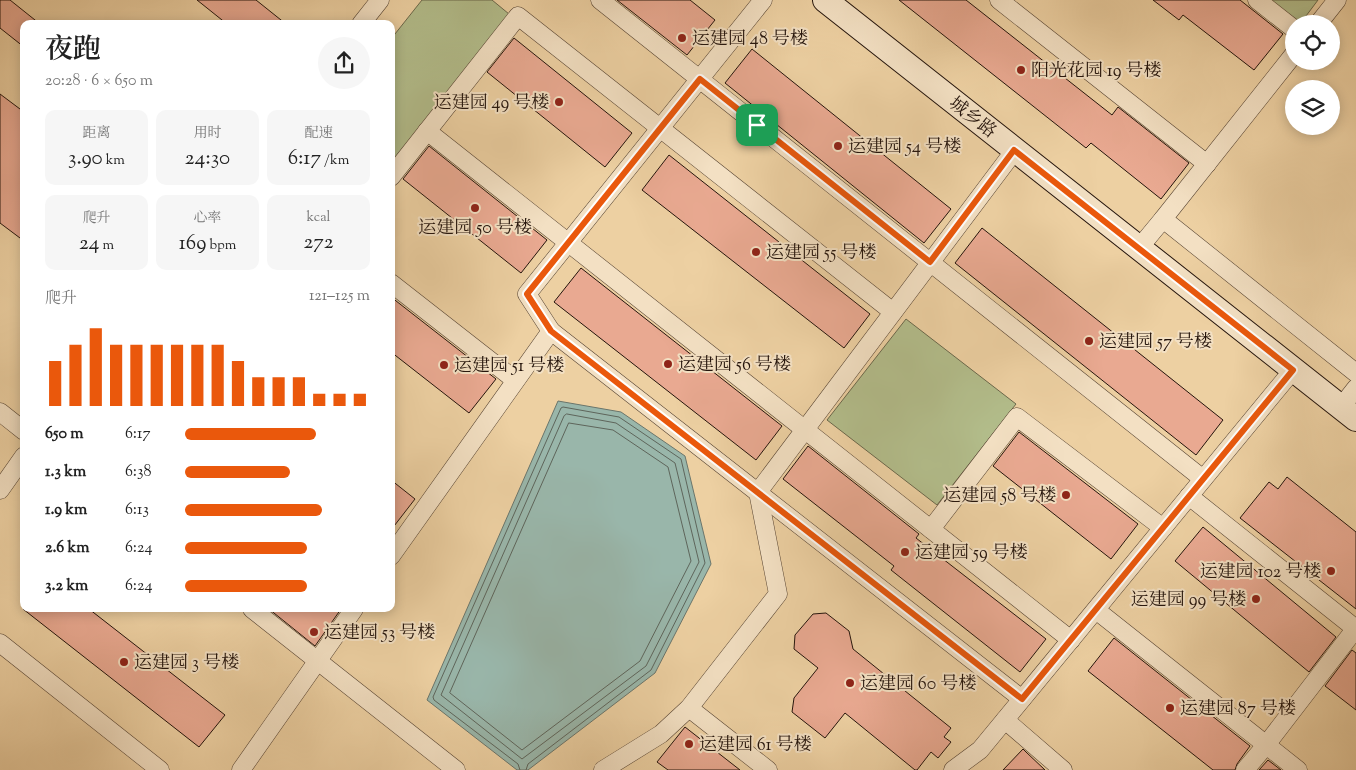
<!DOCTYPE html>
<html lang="zh">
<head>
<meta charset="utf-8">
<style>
	body { margin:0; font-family:"Sorts Mill Goudy","Noto Serif SC",serif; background:#f6f6f6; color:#222; height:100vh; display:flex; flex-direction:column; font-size:19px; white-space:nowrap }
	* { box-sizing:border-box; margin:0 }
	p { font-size:16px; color:#767676 }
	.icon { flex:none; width:28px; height:28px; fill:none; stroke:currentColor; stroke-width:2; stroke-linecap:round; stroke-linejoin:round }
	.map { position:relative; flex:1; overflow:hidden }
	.side { position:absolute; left:20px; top:20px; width:375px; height:592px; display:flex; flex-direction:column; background:#fff; border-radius:10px; box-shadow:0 2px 12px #0003 }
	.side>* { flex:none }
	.buttons { position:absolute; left:1285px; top:15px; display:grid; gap:10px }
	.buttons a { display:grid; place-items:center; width:55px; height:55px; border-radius:50%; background:#fff; box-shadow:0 2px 12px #0003; font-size:25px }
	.pin { position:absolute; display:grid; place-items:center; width:42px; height:42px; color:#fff; margin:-21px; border-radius:10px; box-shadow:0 2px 8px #0006 }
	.round { display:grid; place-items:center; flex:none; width:52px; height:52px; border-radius:26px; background:#f6f6f6 }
	.overview { display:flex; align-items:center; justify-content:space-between; height:85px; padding:0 25px }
	h1 { font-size:28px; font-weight:600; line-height:38px }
	.figures { display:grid; grid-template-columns:repeat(3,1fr); gap:8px; height:85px; padding:5px 25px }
	.figures div { display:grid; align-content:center; border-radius:10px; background:#f6f6f6; text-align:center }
	.figures b { font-size:21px; font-weight:600 }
	.figures small { font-size:14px; font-weight:400 }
	.figures p { font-size:14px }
	.chart { height:140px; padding:10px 25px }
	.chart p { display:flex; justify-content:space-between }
	.chart svg { width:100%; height:90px; margin-top:5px; stroke:#ea580c; stroke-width:6 }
	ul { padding:0 25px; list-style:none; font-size:16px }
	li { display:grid; grid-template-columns:80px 60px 1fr; align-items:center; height:38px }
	li i { height:12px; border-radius:6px; background:#ea580c }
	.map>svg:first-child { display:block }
	.green { fill:#b2bc8a; stroke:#6b684b }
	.water { fill:#99b6aa; stroke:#6a756b }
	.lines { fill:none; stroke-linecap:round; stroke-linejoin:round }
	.shore { stroke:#5e655b; stroke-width:1 }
	.building { fill:#e9a991; stroke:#24140c }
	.street-casing { stroke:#564332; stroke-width:19 }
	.secondary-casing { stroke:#24140c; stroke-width:26 }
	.street { stroke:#f3e0c3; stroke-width:18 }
	.secondary { stroke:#f3e0c3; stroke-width:24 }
	.route-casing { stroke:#fff; stroke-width:10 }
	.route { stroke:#ea580c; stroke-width:6 }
	.poi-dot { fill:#8f2418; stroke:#f3e0c3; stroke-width:2 }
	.labels { text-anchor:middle; stroke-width:4; stroke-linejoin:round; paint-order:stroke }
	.poi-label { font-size:18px; fill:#24140c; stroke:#f3e0c3; text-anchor:start }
	.street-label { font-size:18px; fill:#24140c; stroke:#f3e0c3 }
</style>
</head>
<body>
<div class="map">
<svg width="1356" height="770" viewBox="0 0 1356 770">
	<rect width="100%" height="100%" fill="#edd0a2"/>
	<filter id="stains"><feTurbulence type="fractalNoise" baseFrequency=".004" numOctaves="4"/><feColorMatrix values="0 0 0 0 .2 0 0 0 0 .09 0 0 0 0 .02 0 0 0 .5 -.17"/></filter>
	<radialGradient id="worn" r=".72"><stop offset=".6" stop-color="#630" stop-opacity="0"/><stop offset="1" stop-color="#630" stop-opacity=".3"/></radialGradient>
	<!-- green -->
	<g class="green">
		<path d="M422 0H492L509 14 391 164V39Z"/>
		<path d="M1268 0H1318L1300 24Z"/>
		<path d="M906 319 1016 404 937 505 827 420Z"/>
	</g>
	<!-- water -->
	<path class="water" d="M558 401 621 412 685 456 711 564 655 673 528 770H517L427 700Z"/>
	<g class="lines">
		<!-- shore -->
		<g class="shore">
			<path d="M567 414 616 423 675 463 699 562 646 666 522 759 441 695 564 416Z"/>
			<path d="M569 423 613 430 668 467 691 561 640 661 522 750 450 693Z"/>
			<path d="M520 770 518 764 434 700 433 697 561 408 563 407 619 417 681 459 705 563 651 670 528 764 526 770"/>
		</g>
	</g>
	<!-- building -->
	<g class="building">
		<path d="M0 0H10L40 24H24V47L0 28Z"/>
		<path d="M197 0H256L286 24H227Z"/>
		<path d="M617 0H690L715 20 687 55Z"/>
		<path d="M899 0H966L1112 115 1118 107 1189 163 1161 199 1091 143 1086 148Z"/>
		<path d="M1153 0H1240L1283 34 1254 70 1183 15 1179 20Z"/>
		<path d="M514 38 632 133 605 167 487 72Z"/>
		<path d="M752 49 951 209 924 243 725 83Z"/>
		<path d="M0 94 24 112V241L0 223Z"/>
		<path d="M429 146 547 240 521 273 403 179Z"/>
		<path d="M669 155 870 314 844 348 642 190Z"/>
		<path d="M982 228 1223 420 1196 455 955 263Z"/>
		<path d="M581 268 782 426 756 460 554 302Z"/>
		<path d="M391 297 496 379 469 413 391 352Z"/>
		<path d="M1019 432 1138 524 1111 559 993 466Z"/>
		<path d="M808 446 919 534 916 538 1046 639 1020 672 891 570 894 566 783 479Z"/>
		<path d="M1287 477 1356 532V609L1240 518 1269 482 1278 489Z"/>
		<path d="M391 480 415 499 391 530Z"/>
		<path d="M1203 527 1336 637 1309 672 1175 561Z"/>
		<path d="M23 609H89L225 715 199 747Z"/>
		<path d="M269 609H341L315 646Z"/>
		<path d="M826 613 849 631 853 649 951 728 944 737 951 742 938 758 931 752 917 770H915L845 713 825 738 792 712 794 698 818 668 794 649 795 635 813 614Z"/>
		<path d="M1114 638 1250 746 1237 764 1235 770H1213L1088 671Z"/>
		<path d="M1352 650 1356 653V710L1325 686Z"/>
		<path d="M685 727 740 770H668L657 762Z"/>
		<path d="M1023 749 1026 752 1045 770H1003Z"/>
		<path d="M1268 760 1281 770H1259Z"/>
	</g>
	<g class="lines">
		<defs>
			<g id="street">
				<path d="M600 0 1203 479"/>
				<path d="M999 0 1207 164"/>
				<path d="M1257 0 1294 29"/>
				<path d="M361 24 380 0"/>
				<path d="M1318 24 1337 0"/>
				<path d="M1294 54 1163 219 1356 373"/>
				<path d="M427 131 1071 640"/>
				<path d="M391 177 518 16 893 312"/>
				<path d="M1139 248 1163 219"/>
				<path d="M391 283 515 380"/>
				<path d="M551 331 1022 699"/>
				<path d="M1341 407 1356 388"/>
				<path d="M0 412 24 431"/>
				<path d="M0 490 24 456"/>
				<path d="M1189 496 1356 629"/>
				<path d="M931 529 1017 417 1163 528"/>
				<path d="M391 556 551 331 527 294 763 0"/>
				<path d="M252 609 456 770"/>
				<path d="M1096 610 1298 770"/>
				<path d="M0 643 160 770"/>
				<path d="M689 708 768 770"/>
				<path d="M1005 720 1063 770"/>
				<path d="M241 770 354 609"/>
				<path d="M603 770 661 734 689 708 778 594 758 492 1015 150"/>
				<path d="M953 770 980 750 1293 370"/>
				<path d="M1245 770 1266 745 1356 628"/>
			</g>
			<path id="secondary" d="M825 0 1356 419"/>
		</defs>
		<!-- street casing -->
		<use href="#street" class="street-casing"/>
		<!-- secondary casing -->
		<use href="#secondary" class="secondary-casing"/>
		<!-- street -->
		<use href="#street" class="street"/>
		<!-- secondary -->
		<use href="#secondary" class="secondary"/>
	</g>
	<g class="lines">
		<defs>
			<path id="route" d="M700 79 930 262 1014 150 1293 370 1022 699 551 331 527 294Z"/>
		</defs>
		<!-- route casing -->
		<use href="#route" class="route-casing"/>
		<!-- route -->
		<use href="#route" class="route"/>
	</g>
	<!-- markers -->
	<g class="poi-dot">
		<circle cx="682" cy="38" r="5"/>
		<circle cx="1021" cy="70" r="5"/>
		<circle cx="559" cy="102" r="5"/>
		<circle cx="838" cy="146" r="5"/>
		<circle cx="475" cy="208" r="5"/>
		<circle cx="756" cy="252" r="5"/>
		<circle cx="1089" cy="341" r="5"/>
		<circle cx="668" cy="364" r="5"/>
		<circle cx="444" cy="365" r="5"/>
		<circle cx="1066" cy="495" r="5"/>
		<circle cx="905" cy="552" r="5"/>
		<circle cx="1331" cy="571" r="5"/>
		<circle cx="1256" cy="599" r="5"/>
		<circle cx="314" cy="632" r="5"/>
		<circle cx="124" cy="662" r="5"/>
		<circle cx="850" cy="683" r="5"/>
		<circle cx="1170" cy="708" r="5"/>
		<circle cx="689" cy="744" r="5"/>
	</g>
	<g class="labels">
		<!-- poi labels -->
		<g class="poi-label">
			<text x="692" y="44">运建园 48 号楼</text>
			<text x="1031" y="76">阳光花园 19 号楼</text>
			<text x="549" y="108" text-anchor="end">运建园 49 号楼</text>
			<text x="848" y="152">运建园 54 号楼</text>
			<text x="475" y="233" text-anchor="middle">运建园 50 号楼</text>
			<text x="766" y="258">运建园 55 号楼</text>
			<text x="1099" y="347">运建园 57 号楼</text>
			<text x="678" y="370">运建园 56 号楼</text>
			<text x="454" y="371">运建园 51 号楼</text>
			<text x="1056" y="501" text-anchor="end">运建园 58 号楼</text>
			<text x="915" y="558">运建园 59 号楼</text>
			<text x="1321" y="577" text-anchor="end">运建园 102 号楼</text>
			<text x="1246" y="605" text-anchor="end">运建园 99 号楼</text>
			<text x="324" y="638">运建园 53 号楼</text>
			<text x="134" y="668">运建园 3 号楼</text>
			<text x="860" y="689">运建园 60 号楼</text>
			<text x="1180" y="714">运建园 87 号楼</text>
			<text x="699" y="750">运建园 61 号楼</text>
		</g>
		<!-- street labels -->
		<g class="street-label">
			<text transform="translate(973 117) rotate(38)" y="6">城乡路</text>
		</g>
	</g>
	<rect width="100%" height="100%" filter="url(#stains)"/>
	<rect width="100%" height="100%" fill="url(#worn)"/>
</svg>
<div class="buttons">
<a><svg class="icon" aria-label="locate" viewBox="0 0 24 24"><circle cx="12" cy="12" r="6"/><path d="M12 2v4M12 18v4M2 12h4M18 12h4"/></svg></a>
<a><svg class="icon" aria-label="layers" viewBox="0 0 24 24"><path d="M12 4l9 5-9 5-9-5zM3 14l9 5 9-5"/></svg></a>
</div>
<div class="pin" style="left:757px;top:125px;background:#1e9e55"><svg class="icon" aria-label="arrive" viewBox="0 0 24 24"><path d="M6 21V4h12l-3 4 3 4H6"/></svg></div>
<section class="side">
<div class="overview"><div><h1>夜跑</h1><p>20:28 · 6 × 650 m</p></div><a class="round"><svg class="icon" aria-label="share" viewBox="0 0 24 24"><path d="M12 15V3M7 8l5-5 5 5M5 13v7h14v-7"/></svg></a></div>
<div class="figures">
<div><p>距离</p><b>3.90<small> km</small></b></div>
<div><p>用时</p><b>24:30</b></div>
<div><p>配速</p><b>6:17<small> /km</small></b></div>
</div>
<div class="figures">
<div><p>爬升</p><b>24<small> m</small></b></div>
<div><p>心率</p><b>169<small> bpm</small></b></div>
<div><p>kcal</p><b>272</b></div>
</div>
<div class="chart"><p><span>爬升</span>121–125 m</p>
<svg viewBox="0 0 160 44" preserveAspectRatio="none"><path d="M5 44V22M15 44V14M25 44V6M35 44V14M45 44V14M55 44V14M65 44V14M75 44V14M85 44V14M95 44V22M105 44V30M115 44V30M125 44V30M135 44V38M145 44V38M155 44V38"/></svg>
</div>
<ul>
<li><b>650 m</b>6:17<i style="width:71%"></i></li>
<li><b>1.3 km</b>6:38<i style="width:57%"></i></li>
<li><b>1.9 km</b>6:13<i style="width:74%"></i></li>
<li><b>2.6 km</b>6:24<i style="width:66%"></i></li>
<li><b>3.2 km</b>6:24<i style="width:66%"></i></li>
</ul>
</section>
</div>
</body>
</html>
